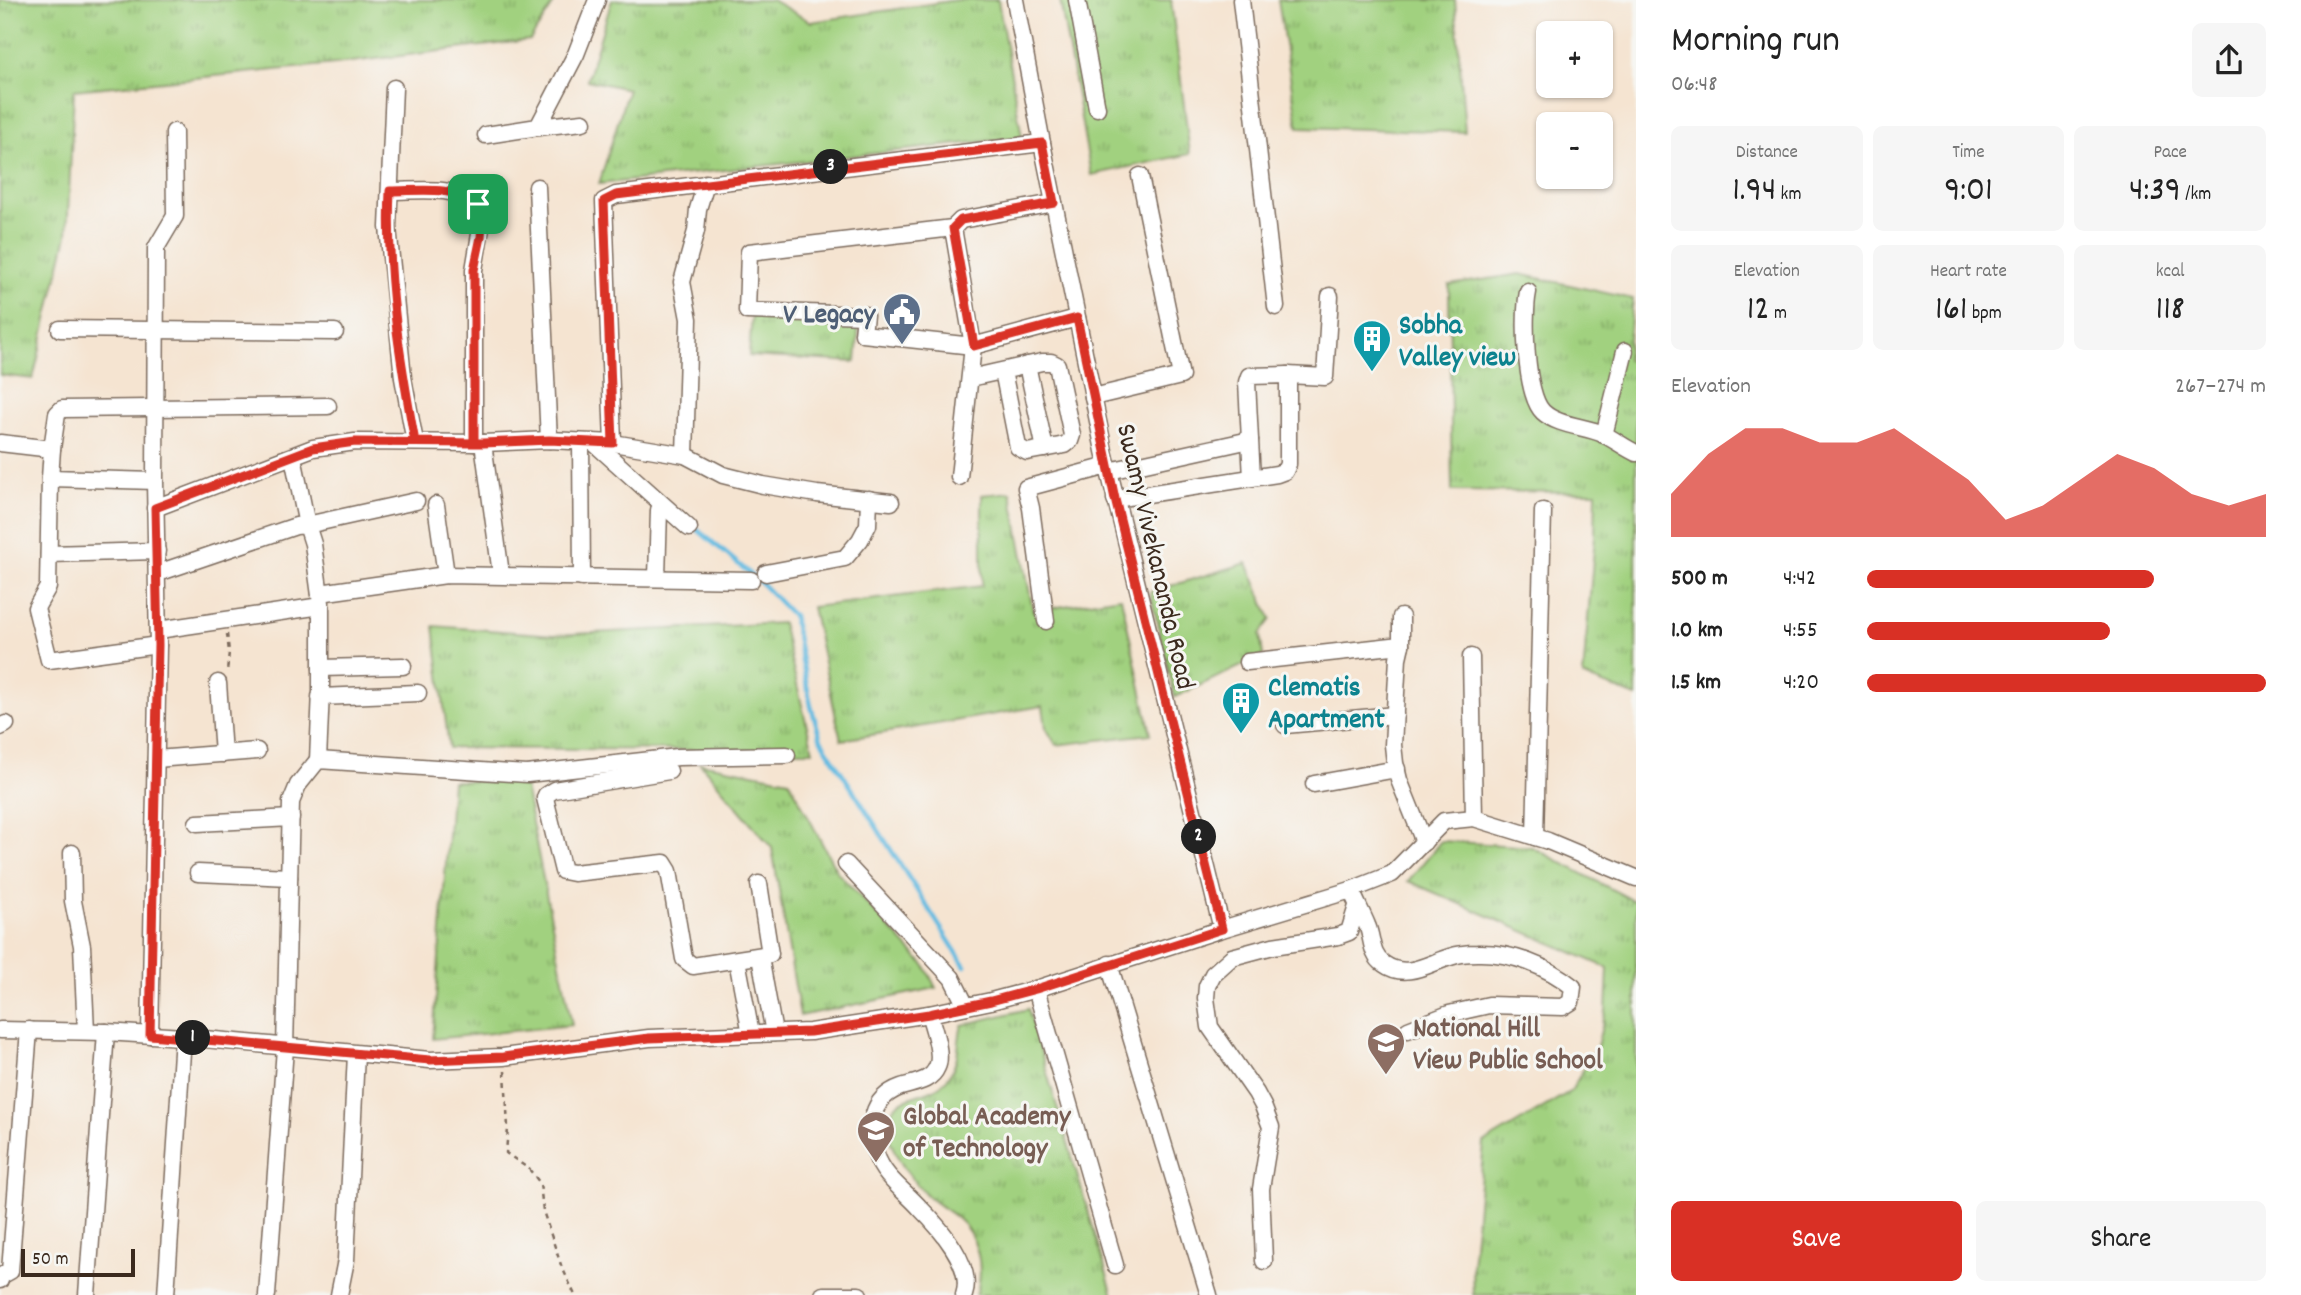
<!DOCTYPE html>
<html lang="en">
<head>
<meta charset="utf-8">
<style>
	body { margin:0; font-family:Dekko,sans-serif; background:#f6f6f6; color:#222; height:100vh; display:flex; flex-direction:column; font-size:26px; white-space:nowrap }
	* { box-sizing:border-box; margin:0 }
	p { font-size:23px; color:#767676 }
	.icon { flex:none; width:38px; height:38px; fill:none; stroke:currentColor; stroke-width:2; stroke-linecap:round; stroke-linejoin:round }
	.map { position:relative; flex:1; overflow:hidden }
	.details { display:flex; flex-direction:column; background:#fff; width:665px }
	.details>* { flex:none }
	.controls { position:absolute; left:1536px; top:21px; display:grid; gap:14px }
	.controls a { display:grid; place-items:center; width:77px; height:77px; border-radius:10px; background:#fff; box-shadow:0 2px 5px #0004; font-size:35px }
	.scale { position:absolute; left:21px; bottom:18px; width:114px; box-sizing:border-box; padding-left:7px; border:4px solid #3b2a1e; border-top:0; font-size:19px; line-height:24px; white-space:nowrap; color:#3b2a1e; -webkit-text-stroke:5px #f6f6f2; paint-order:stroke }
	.pin { position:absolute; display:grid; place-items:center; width:60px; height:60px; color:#fff; margin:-30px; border-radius:14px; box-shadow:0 4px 10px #0006 }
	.km { position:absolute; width:35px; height:35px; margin:-18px; border-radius:50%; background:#222; color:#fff; font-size:19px; line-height:35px; text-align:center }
	.round { display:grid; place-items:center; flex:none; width:74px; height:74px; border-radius:10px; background:#f6f6f6 }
	.overview { display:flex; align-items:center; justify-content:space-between; height:119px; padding:0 35px }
	h1 { font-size:38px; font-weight:600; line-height:52px }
	.metrics { display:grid; grid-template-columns:repeat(3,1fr); gap:10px; height:119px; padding:7px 35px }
	.metrics div { display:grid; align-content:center; border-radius:10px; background:#f6f6f6; text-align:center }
	.metrics b { font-size:35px; font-weight:600 }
	.metrics small { font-size:19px; font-weight:400 }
	.metrics p { font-size:19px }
	.chart { height:196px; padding:14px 35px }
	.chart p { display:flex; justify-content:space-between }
	.chart svg { width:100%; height:126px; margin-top:7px; fill:#d93025; opacity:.7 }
	.primary-button { display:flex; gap:14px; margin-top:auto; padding:14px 35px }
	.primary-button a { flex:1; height:80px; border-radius:10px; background:#d93025; color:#fff; font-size:28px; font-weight:600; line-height:80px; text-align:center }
	.primary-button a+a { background:#f6f6f6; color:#222 }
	ul { padding:0 35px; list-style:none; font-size:23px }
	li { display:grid; grid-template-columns:112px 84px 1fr; align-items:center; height:52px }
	li i { height:18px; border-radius:9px; background:#d93025 }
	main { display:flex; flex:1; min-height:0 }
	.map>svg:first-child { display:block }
	.grass { fill:url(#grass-tufts); stroke:#6e7e4e; stroke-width:2 }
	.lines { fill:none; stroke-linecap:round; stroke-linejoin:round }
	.stream { stroke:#63bbe1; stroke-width:4.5 }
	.minor-casing { stroke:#7c6b5d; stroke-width:19 }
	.path { stroke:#7c6b5d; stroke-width:2.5; stroke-dasharray:5 5; stroke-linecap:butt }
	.minor { stroke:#fff; stroke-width:16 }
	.route-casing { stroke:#fff; stroke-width:14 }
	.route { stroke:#d93025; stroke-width:9 }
	.labels { text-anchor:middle; stroke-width:6; stroke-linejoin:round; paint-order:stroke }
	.service-label { font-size:28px; font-weight:bold; fill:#4e5e75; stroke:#f6f6f2; text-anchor:end }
	.culture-label { font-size:28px; font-weight:bold; fill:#0d838f; stroke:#f6f6f2; text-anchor:start }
	.street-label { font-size:28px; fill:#3b2a1e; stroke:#f6f6f2 }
	.education-label { font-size:28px; font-weight:bold; fill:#785e54; stroke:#f6f6f2; text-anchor:start }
</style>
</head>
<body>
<main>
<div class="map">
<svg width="1636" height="1295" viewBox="0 0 1636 1295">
	<defs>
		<pattern id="grass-tufts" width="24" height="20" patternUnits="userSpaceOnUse" patternTransform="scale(1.75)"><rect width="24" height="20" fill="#a1d17f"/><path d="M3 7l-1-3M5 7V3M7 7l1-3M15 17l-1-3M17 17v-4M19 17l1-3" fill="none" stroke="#84aa67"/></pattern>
	</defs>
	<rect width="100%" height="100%" fill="#f6f6f2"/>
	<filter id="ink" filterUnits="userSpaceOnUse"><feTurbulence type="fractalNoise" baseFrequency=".0143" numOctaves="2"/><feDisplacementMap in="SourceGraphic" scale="14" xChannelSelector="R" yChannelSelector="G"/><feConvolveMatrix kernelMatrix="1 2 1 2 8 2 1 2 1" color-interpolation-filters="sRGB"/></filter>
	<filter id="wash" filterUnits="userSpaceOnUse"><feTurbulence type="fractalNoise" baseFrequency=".00686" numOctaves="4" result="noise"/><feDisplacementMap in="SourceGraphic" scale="28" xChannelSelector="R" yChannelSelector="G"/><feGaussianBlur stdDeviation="1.57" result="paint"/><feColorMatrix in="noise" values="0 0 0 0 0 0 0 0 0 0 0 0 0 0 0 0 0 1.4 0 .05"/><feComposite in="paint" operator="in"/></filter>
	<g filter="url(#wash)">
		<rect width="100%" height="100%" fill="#f5e4d1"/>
		<!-- grass -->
		<g class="grass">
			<path d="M0 0H556L530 40 335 64 74 90 67 235 33 379 0 375Z"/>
			<path d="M612 0H772L811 22 956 0H998L1022 137 599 184 628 89 587 80Z"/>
			<path d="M1060 0H1171L1190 154 1091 175Z"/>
			<path d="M1278 0H1455L1465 132 1298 127Z"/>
			<path d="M1520 274 1633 299 1627 360 1636 362V697L1583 676 1595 536 1596 492 1452 491 1449 285Z"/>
			<path d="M752 315 859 321 856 362 749 356Z"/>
			<path d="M1011 492 1033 611 1121 597 1151 734 1056 745 1046 728 1043 706 841 740 812 607 982 586V495Z"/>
			<path d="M1247 563 1271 619 1260 634 1263 656 1175 697 1150 592Z"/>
			<path d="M782 623 813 751 449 748 434 626 554 635Z"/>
			<path d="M700 763 789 780 837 872 925 966 936 988 800 1016 772 848Z"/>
			<path d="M452 781 524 782 572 1025 433 1039Z"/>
			<path d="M1441 841 1532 847 1636 902V1295H1473L1472 1266 1484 1143 1571 1091 1597 1046 1606 1011 1608 968 1408 881Z"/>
			<path d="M1028 1009 1113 1295H976C985 1268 978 1235 956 1217 947 1210 938 1205 930 1198 917 1186 905 1171 897 1156 892 1146 887 1136 888 1126 890 1087 929 1104 949 1076 960 1061 957 1042 962 1025Z"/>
		</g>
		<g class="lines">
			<!-- stream -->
			<path class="stream" d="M692 525 761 583 793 616 811 706 821 740 965 966"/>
		</g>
	</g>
	<g filter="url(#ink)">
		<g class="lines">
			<defs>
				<g id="minor">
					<path d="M1077 0 1097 108"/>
					<path d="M1241 0 1276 307"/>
					<path d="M394 88 388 227 403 378 415 442"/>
					<path d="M538 127 583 122"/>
					<path d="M486 135 538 127 576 54 597 0"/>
					<path d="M537 187 549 440"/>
					<path d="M390 191C420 191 452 185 478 204L482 222 474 270V443"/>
					<path d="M1054 203 961 220 953 228 973 346 1077 318"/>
					<path d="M953 228 749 252 747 311 865 315 863 334 973 346 959 477"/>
					<path d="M1528 292C1523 316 1525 395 1543 412 1558 426 1585 426 1603 434 1615 440 1625 448 1636 453"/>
					<path d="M60 329 335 332"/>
					<path d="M1027 365 1045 449"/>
					<path d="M1288 375 1325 377 1330 296"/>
					<path d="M970 378 1042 362H1051L1057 365 1072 435 1070 441 1065 445 1027 452 1018 447 1003 371"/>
					<path d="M1093 397 1181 376 1140 176"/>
					<path d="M1604 435 1625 351"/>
					<path d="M1250 440 1252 478"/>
					<path d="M581 442 582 578"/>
					<path d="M593 442 689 528"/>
					<path d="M0 443 52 449 50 478 155 481"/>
					<path d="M483 443 501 574"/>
					<path d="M613 443 604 201 616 195 1042 143"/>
					<path d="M52 449 57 414 62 409 328 406"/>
					<path d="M685 455 689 319 682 282 696 231 698 209 706 183"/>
					<path d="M293 457 307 525 416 501"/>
					<path d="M1109 471 1250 440 1247 382 1249 376 1288 375V464L1285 471 1277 474 1115 499"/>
					<path d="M50 478 48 587 36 608 49 660 158 645"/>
					<path d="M436 505 446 575"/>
					<path d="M155 508 313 448 355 442 483 443 549 440 613 443 685 455 723 475 763 485 817 494 891 502"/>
					<path d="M49 554 157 551"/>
					<path d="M158 573 296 526 307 525 313 544 321 603"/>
					<path d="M766 573 845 558 860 540 868 525 869 499"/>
					<path d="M657 577 659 510"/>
					<path d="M320 593 446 575 751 580"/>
					<path d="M1046 621 1031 508 1026 488 1108 466"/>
					<path d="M158 630 321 606V691L318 760"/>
					<path d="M1401 645V617"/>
					<path d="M1471 657 1474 818"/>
					<path d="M1247 662 1401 645 1398 658 1393 745 1395 763 1399 780 1424 842"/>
					<path d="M321 668 403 666"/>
					<path d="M218 683 223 754"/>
					<path d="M320 697 418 693"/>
					<path d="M1285 725 1395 715"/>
					<path d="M0 727 6 724"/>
					<path d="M156 759 257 751"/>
					<path d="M669 771 554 790 546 795 545 798 563 871 573 873 664 863 669 871 684 959 693 966 770 954 759 884"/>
					<path d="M1314 784 1397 769"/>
					<path d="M197 823 291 818"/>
					<path d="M1535 837 1543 511"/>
					<path d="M72 853 73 901 82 946 86 1031"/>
					<path d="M846 864 952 978 966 1006"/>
					<path d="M198 873 289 877"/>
					<path d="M1351 890C1356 902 1362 913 1367 925 1373 938 1370 955 1384 964 1406 980 1429 963 1450 957 1458 954 1469 953 1477 953 1511 952 1547 966 1573 987L1571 1002 1563 1007 1489 1005 1449 1014 1408 1030"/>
					<path d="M1222 929 1351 890 1392 874 1444 821 1474 818 1548 841 1636 878"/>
					<path d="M760 957 774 1033"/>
					<path d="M737 960 751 1034"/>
					<path d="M1109 964 1209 1295"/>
					<path d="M1036 989 1115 1265"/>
					<path d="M929 1014C933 1027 943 1055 937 1067 931 1082 913 1083 901 1087 870 1098 868 1127 876 1154 883 1177 905 1191 920 1208 940 1228 974 1266 964 1295"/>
					<path d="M0 1030 106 1032 183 1037 430 1060 503 1057 649 1038 810 1032 929 1014 991 1001 1036 989 1222 929 1104 451 1042 143 1015 0"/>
					<path d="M150 1035 158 645 155 481 156 248 175 216 174 132"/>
					<path d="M1264 1261 1261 1189 1271 1127 1263 1106 1256 1093 1210 1027 1206 998 1207 986 1213 974 1232 957 1273 946 1338 936 1349 932 1357 906"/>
					<path d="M0 1280 1 1276 10 1271 29 1030"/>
					<path d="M87 1295 106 1032"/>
					<path d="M166 1295 183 1037"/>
					<path d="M267 1295 285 1048 291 802 298 785 318 760 527 774 678 757 787 755"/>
					<path d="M339 1295 346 1260 356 1054"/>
					<path d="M823 1295H859"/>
				</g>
			</defs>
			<!-- minor casing -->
			<use href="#minor" class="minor-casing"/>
			<!-- path -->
			<g class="path">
				<path d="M227 634 229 652 227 672"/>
				<path d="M505 1071 508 1128 506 1153 529 1169 540 1183 543 1211 561 1265 575 1295"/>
			</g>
			<!-- minor -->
			<use href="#minor" class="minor"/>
		</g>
	</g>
	<g class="lines" filter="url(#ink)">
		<defs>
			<path id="route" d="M478 204 482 222 481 237 474 270V443L355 442 313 448 155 508 158 645 150 1035 430 1060 503 1057 649 1038 810 1032 929 1014 991 1001 1036 989 1222 929 1115 499 1077 318 974 346 953 228 961 220 1054 203 1042 143 616 195 604 201 613 443 549 440 483 443H474L415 442C400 360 386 275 390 191 420 191 452 185 478 204"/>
		</defs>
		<!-- route casing -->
		<use href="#route" class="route-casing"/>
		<!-- route -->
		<use href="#route" class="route"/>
	</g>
	<!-- icons -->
	<defs>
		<symbol id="civic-pin" viewBox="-11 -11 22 30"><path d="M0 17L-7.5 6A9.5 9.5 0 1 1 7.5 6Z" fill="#5c6f8a" stroke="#f6f6f2"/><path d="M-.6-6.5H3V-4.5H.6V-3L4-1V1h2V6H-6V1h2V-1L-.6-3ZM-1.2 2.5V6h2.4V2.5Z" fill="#fff"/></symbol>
		<symbol id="building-pin" viewBox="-11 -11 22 30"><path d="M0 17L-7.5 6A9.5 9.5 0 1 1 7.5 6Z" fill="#0f9aa8" stroke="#f6f6f2"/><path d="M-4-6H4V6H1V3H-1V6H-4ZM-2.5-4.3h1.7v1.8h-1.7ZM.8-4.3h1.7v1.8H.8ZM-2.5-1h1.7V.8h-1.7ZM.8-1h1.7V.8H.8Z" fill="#fff"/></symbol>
		<symbol id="school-pin" viewBox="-11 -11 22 30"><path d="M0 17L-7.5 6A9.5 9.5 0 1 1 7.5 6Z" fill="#8d6e63" stroke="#f6f6f2"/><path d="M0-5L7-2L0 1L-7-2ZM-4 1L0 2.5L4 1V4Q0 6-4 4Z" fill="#fff"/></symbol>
		<symbol id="university-pin" viewBox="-11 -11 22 30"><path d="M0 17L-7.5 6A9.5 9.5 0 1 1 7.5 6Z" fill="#8d6e63" stroke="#f6f6f2"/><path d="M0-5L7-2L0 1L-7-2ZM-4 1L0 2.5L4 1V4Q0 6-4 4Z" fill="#fff"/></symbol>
	</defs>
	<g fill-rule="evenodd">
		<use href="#civic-pin" x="880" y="290" width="44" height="60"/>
		<use href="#building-pin" x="1350" y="317" width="44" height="60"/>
		<use href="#building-pin" x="1219" y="679" width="44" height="60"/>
		<use href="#school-pin" x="1364" y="1020" width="44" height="60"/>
		<use href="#university-pin" x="854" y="1108" width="44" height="60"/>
	</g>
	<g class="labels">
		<!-- service labels -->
		<g class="service-label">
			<text x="875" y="322">V Legacy</text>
		</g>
		<!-- culture labels -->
		<g class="culture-label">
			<text x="1399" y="333">Sobha<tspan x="1399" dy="32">Valley view</tspan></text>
			<text x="1268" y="695">Clematis<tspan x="1268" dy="32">Apartment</tspan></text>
		</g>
		<!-- street labels -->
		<g class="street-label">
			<text transform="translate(1158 556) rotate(77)" y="10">Swamy Vivekananda Road</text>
		</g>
		<!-- education labels -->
		<g class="education-label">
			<text x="1413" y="1036">National Hill<tspan x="1413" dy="32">View Public School</tspan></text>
			<text x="903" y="1124">Global Academy<tspan x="903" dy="32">of Technology</tspan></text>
		</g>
	</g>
</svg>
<div class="controls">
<a>+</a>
<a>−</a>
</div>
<div class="scale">50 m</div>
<div class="pin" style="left:478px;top:204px;background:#1e9e55"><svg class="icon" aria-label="arrive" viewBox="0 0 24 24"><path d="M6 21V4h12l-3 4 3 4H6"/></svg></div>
<b class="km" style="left:193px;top:1038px">1</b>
<b class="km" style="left:1199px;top:837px">2</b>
<b class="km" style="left:831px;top:167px">3</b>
</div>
<section class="details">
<div class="overview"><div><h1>Morning run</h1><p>06:48</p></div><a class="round"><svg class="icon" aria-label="share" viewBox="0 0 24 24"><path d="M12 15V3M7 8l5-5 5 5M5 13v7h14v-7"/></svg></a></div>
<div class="metrics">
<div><p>Distance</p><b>1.94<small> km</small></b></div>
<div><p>Time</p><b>9:01</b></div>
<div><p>Pace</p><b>4:39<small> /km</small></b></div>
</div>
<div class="metrics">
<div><p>Elevation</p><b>12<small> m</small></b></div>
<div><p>Heart rate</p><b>161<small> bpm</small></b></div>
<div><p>kcal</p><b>118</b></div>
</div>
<div class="chart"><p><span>Elevation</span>267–274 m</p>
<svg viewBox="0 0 160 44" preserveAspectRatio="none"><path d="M0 44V29L10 15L20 6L30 6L40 11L50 11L60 6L70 15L80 24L90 38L100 33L110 24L120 15L130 20L140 29L150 33L160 29V44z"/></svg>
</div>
<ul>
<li><b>500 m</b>4:42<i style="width:72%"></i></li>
<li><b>1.0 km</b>4:55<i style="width:61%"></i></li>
<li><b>1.5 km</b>4:20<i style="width:100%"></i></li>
</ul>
<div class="primary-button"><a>Save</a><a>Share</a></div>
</section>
</main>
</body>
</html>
